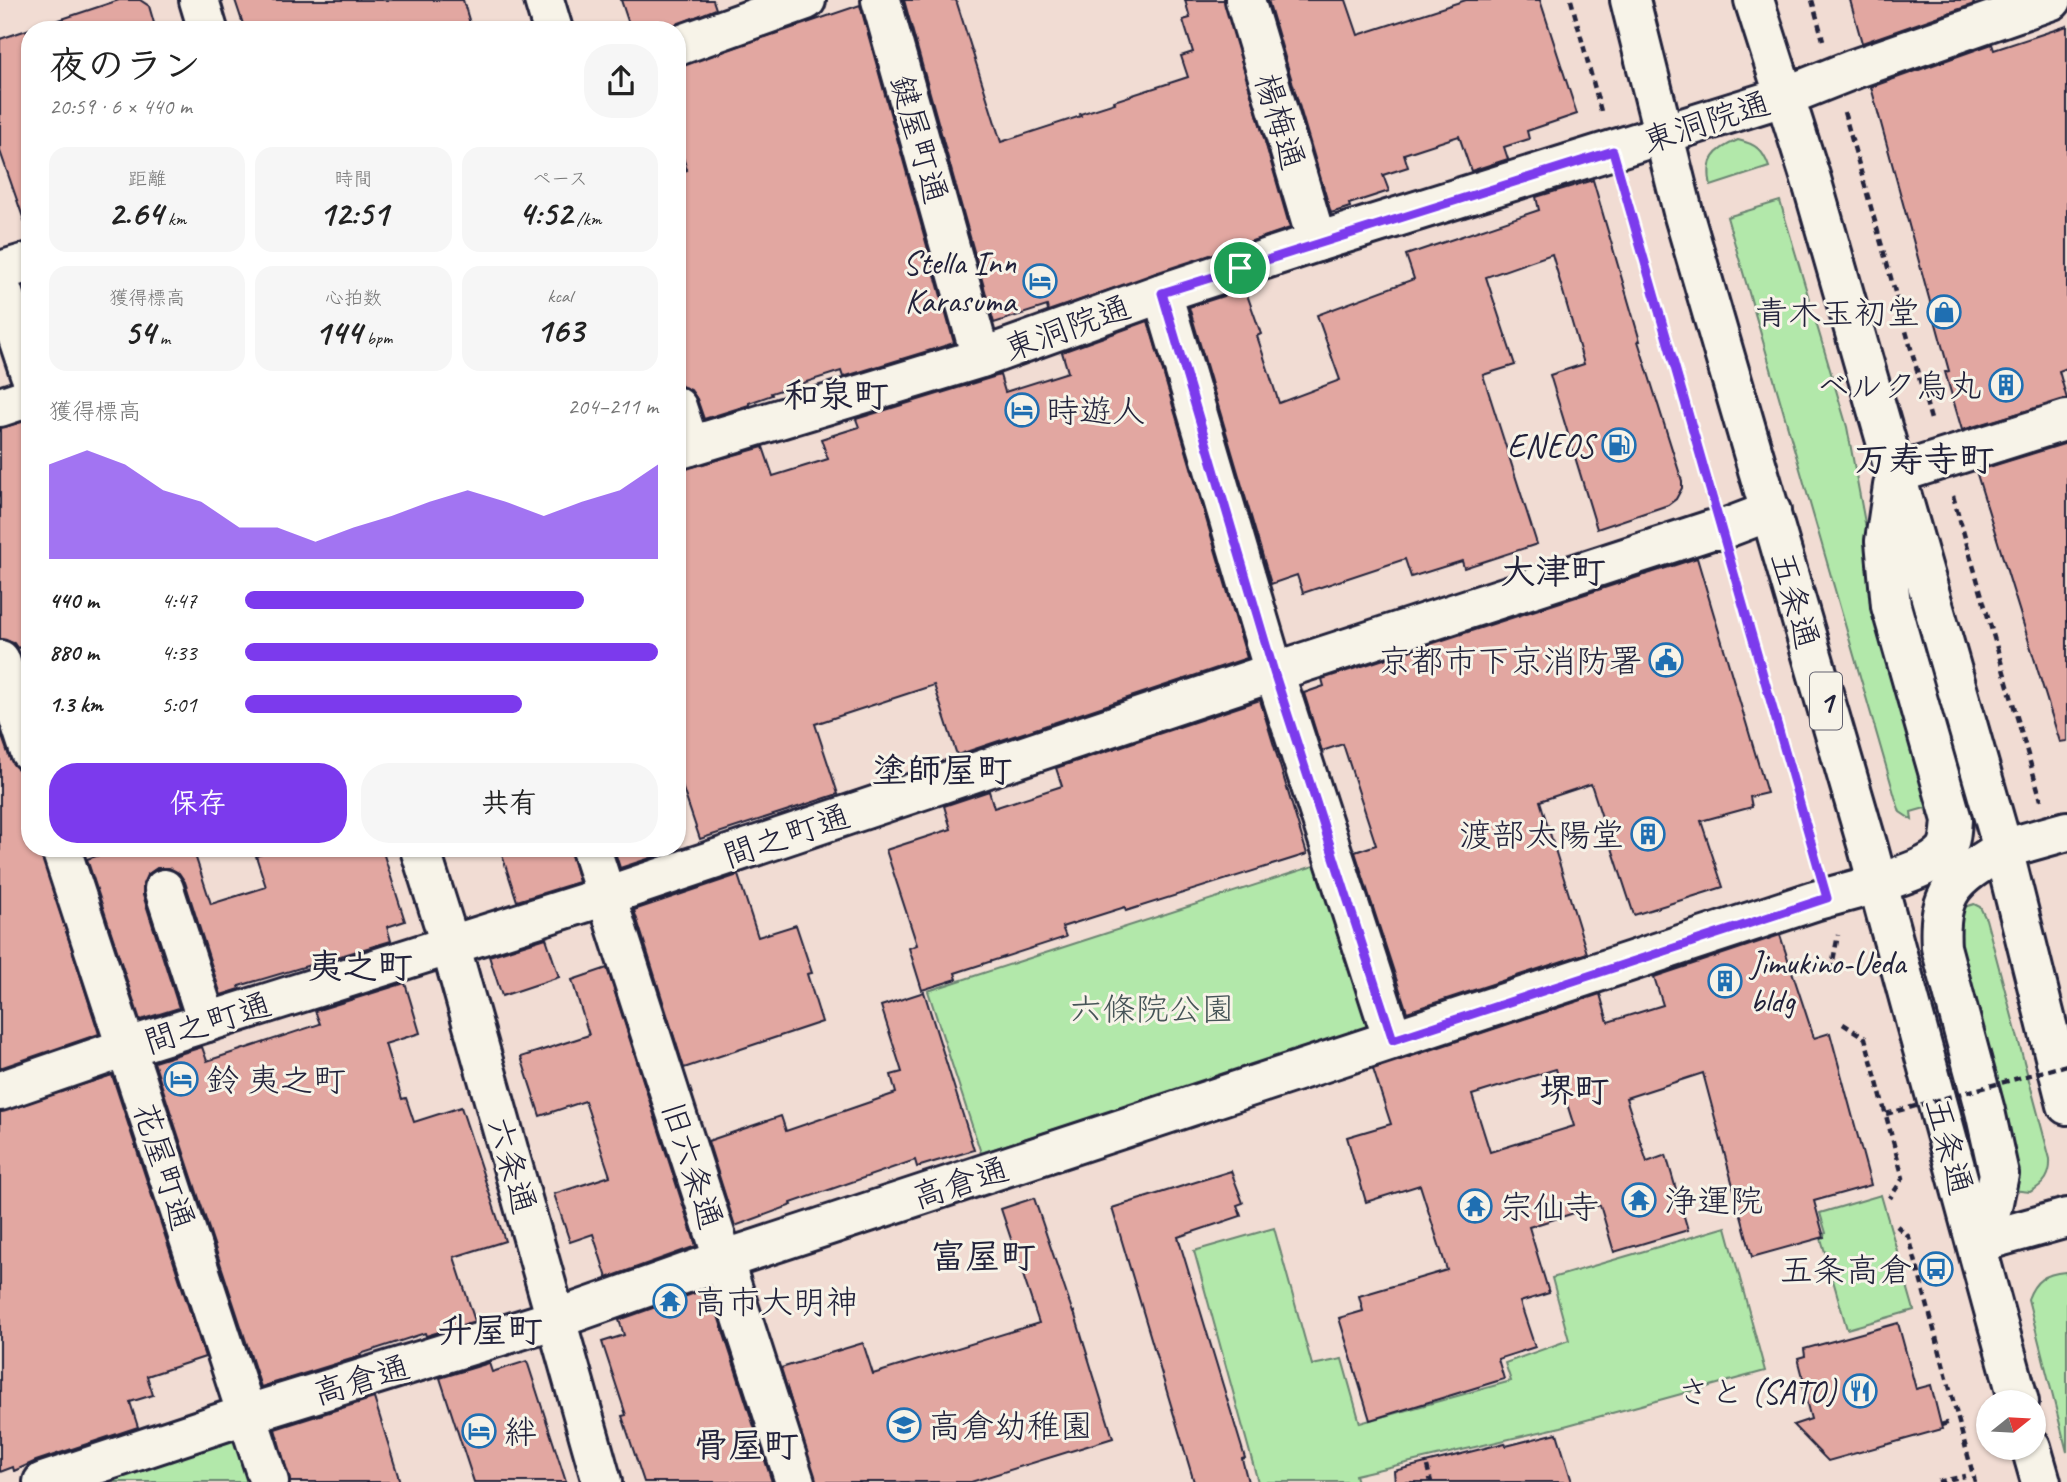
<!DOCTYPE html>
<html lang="ja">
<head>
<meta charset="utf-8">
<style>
	body { margin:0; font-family:Caveat,"Klee One",sans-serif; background:#f6f6f6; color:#222; height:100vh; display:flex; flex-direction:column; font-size:26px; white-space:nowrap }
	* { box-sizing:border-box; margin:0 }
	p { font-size:23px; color:#767676 }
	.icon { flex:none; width:38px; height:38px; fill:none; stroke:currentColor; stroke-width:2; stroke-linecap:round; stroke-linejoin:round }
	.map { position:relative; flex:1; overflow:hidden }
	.drawer { position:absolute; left:21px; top:21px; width:665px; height:836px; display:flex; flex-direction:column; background:#fff; border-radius:28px; box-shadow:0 2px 5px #0004 }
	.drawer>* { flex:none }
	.needle { width:46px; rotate:72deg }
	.controls { position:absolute; left:1976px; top:1390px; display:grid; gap:14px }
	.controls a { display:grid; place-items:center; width:70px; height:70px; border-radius:50%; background:#fff; box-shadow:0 2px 5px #0004; font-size:35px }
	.pin { position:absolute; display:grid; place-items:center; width:60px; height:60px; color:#fff; margin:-30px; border:4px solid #fff; border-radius:50%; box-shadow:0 2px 7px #0007 }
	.round { display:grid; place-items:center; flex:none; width:74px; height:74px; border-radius:28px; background:#f6f6f6 }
	.overview { display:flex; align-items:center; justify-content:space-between; height:119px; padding:0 28px }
	h1 { font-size:38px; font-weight:700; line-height:52px }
	.metrics { display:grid; grid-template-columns:repeat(3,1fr); gap:10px; height:119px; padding:7px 28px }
	.metrics div { display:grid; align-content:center; border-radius:18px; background:#f6f6f6; text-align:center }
	.metrics b { font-size:35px; font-weight:700 }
	.metrics small { font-size:19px; font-weight:400 }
	.metrics p { font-size:19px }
	.chart { height:196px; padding:14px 28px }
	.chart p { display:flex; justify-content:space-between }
	.chart svg { width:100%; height:126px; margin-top:7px; fill:#7c3aed; opacity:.7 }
	.action { display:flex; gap:14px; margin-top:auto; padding:14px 28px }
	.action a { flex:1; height:80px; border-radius:28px; background:#7c3aed; color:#fff; font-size:28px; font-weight:700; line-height:80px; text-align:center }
	.action a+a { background:#f6f6f6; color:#222 }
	ul { padding:0 28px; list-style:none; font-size:23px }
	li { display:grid; grid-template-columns:112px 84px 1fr; align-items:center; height:52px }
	li i { height:18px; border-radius:9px; background:#7c3aed }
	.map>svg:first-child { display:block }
	.green { fill:#b2e8aa; stroke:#6a8572; stroke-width:2 }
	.building { fill:#e2a7a1; stroke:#22223b; stroke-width:2; fill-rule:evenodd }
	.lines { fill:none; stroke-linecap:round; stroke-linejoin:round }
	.minor-casing { stroke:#22223b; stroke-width:44 }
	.highway-casing { stroke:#22223b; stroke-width:44 }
	.path { stroke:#22223b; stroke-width:4.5; stroke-dasharray:7 5; stroke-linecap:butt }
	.minor { stroke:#f7f3e8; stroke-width:38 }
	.highway { stroke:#f7f3e8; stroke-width:38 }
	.path-bridge { stroke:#22223b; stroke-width:4.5; stroke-dasharray:7 5; stroke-linecap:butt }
	.route-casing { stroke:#fff; stroke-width:14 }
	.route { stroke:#7c3aed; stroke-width:9 }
	.labels { text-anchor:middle; stroke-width:6; stroke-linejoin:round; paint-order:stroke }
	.shield { fill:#f7f3e8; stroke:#62616f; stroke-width:2 }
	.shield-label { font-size:32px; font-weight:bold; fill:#22223b }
	.street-label { font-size:33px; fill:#22223b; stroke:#f7f3e8 }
	.poi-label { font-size:33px; fill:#22223b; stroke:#f7f3e8; text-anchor:end }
	.park-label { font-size:33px; fill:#465457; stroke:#f7f3e8 }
	.neighbourhood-label { font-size:35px; font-weight:bold; fill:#22223b; stroke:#f7f3e8 }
</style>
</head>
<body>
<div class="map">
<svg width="2067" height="1482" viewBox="0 0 2067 1482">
	<rect width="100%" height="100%" fill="#f1dcd3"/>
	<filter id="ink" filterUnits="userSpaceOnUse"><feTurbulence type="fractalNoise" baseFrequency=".0143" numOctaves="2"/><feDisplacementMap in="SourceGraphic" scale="14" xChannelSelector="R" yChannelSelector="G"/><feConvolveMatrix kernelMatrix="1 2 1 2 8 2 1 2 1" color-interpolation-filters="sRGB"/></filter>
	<g filter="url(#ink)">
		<!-- green -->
		<g class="green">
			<path d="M1738 140C1756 144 1763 150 1769 167L1711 186C1705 159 1714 150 1738 140Z"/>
			<path d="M1780 201 1847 427 1881 608 1933 813 1928 815 1925 808 1911 812 1912 820 1900 812 1895 797 1727 217Z"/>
			<path d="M1323 863 1376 1025 981 1153 928 991Z"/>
			<path d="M1974 904 1980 907 1986 919 2050 1159C2051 1175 2045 1184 2030 1192L2012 1190 1956 958 1961 908Z"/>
			<path d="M1881 1195 1914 1310 1847 1329 1820 1235 1826 1233 1820 1213Z"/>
			<path d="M1726 1227 1765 1371 1561 1427 1355 1475 1357 1482H1258L1194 1251 1274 1228 1312 1365 1342 1359 1360 1423 1511 1381 1505 1363 1569 1340 1552 1278Z"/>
			<path d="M2065 1272 2067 1273V1452L2028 1299C2035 1280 2045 1274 2065 1272Z"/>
			<path d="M240 1434 255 1482H89Z"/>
		</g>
		<!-- building -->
		<g class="building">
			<path d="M119 0H140L149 6 156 30H48L47 24Z"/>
			<path d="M235 0H463L472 30H390L388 21 361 30H245Z"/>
			<path d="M621 0H713L716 9 663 30H631Z"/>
			<path d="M904 0H956L1001 142 1081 116 1080 114 1115 103 1114 101 1188 77 1181 56 1193 52 1183 20 1190 18 1185 0H1224L1290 228 1048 311 1047 306 994 323Z"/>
			<path d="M1268 0H1346L1358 35 1466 0H1540L1577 114 1527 131 1529 139 1504 147 1508 159 1471 171 1459 136 1404 154 1408 167 1383 175 1389 191 1349 204 1350 207 1331 213Z"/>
			<path d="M1850 0H1973L1974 4 1862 43Z"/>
			<path d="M860 5 954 343 843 377 841 371 771 393 772 395 749 403V405L704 419 697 399 691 390 681 386 677 374V173L687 170 677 138V67Z"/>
			<path d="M2067 26V368L2059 371 2067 399 1962 430 1945 372 1949 371 1871 87 1992 44 1994 50Z"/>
			<path d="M30 29V222L25 223 0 151V39Z"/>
			<path d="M1593 180 1640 341H1638L1682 481V488L1676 499 1668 505 1597 529 1550 375 1584 364 1552 254 1486 277 1515 365 1483 375 1537 544 1464 568 1462 561 1411 577 1405 559 1303 593 1297 575 1271 584 1189 307 1245 289 1261 334 1257 336 1279 403 1340 380 1317 315 1414 279 1406 255 1539 210 1536 197Z"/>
			<path d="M1148 321 1247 658 957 755 934 685 815 724 838 794 700 839 677 771V471L763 447 773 476 828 459 821 439 859 427 856 419 1000 375 1005 392 1068 372 1062 352Z"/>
			<path d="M29 420 30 644 17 648 14 643 0 639V428Z"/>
			<path d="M2067 443V741L2060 742 1976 471Z"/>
			<path d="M1697 558 1767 793 1750 797 1752 807 1701 821 1723 887 1634 915 1591 784 1540 801 1587 953 1407 1012 1355 852 1376 845 1343 744 1322 751 1304 693 1324 686 1322 679Z"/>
			<path d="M1260 700 1307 854 1126 911 1125 907 1062 927 1066 937 955 973 957 979 922 990 909 948 917 945 886 850 951 829 944 806 989 791 994 808 1062 786 1056 768Z"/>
			<path d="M0 731 10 759 19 770 30 801V849H40L99 1034 0 1068Z"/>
			<path d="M118 849H193L211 904 266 887 256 856 277 849H382L405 921 387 927 391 941 239 986 240 989 221 995 185 882 179 873 169 868H157L147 875 143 884V895L179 1008 140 1020 87 859Z"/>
			<path d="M500 849H570L579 882 517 901Z"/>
			<path d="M614 849H678L620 868Z"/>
			<path d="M738 875 758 937 796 925 812 973 807 974 822 1022 684 1068 634 910Z"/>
			<path d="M1780 935 1814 1038 1830 1033 1871 1185 1814 1201 1824 1237 1752 1257 1703 1073 1626 1098 1647 1162 1666 1155 1688 1230 1614 1252 1600 1205 1529 1227 1549 1293 1520 1302 1535 1347 1498 1359 1504 1379 1370 1420 1339 1318 1363 1311 1359 1296 1447 1270 1420 1185 1366 1202 1347 1137 1391 1124 1373 1069 1600 994 1608 1022 1663 1005 1654 977ZM1556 1069 1574 1126 1490 1152 1472 1095Z"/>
			<path d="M546 938 559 977 502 996 489 956Z"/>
			<path d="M607 968 696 1246 607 1278 593 1234 570 1242 554 1194 610 1176 585 1101 540 1116 521 1057 589 1035 572 980Z"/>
			<path d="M405 983 420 1033 385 1044 402 1099 406 1098 414 1122 461 1107 505 1241 454 1257 475 1321 426 1336 425 1333 360 1354 361 1356 261 1387 154 1062 202 1047 207 1061 320 1024 315 1011Z"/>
			<path d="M924 992 974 1150 917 1167 915 1160 791 1203 792 1205 735 1226 708 1141 781 1116 786 1131 896 1093 891 1075 902 1072 881 1006Z"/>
			<path d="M112 1075 205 1357 147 1376 153 1395 130 1402 138 1427 36 1461 14 1471 13 1467 0 1472V1112Z"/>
			<path d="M1231 1171 1243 1203 1237 1205 1241 1216 1178 1237 1245 1458 1242 1459 1248 1482H1194L1112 1208Z"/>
			<path d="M1034 1198 1073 1313 1074 1312 1113 1438 971 1482H816L781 1368 863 1343 873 1374 1039 1323 1001 1209Z"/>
			<path d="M709 1288 772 1482H644L622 1416 626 1415 602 1342 624 1335 619 1320Z"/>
			<path d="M1898 1323 1916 1389 1931 1385 1942 1429 1828 1461 1793 1425 1811 1419 1801 1382 1804 1381 1798 1358 1805 1356 1804 1349Z"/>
			<path d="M527 1361 566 1482H474L440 1378 489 1363 492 1372Z"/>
			<path d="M374 1398 400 1482H290L275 1429Z"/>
			<path d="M1557 1433 1572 1482H1395L1394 1471 1505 1443 1506 1446Z"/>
		</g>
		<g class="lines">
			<defs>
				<g id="minor">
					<path d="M199 0 208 30"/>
					<path d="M544 0 553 30"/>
					<path d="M881 0 981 358"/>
					<path d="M1245 0 1317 242"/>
					<path d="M677 46 806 0"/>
					<path d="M0 271 30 262"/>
					<path d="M0 284 30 374"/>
					<path d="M1162 293 1274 672 1393 1040"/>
					<path d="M0 407 30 397"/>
					<path d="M677 407 690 446"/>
					<path d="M677 450 981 358 1162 293 1317 242 1786 96 1854 69 2052 0"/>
					<path d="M1895 474 2067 420"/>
					<path d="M0 660 30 752"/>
					<path d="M61 849 269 1482"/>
					<path d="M420 849 450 944 602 1482"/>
					<path d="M591 849 795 1482"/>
					<path d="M2003 849 2067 831"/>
					<path d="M164 889 207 1022"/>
					<path d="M0 1091 125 1048 606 896 1274 672 1711 530H1721L1771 511"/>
					<path d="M1977 1243 2067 1218"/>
					<path d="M43 1482 248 1414 556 1319 723 1260 1814 901 1877 884"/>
				</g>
				<g id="highway">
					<path d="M1630 0 1684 216 1867 844 2019 1402"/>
					<path d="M1754 0 1811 179 2003 849 2067 1105"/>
					<path d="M1877 884C1897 876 1929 869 1944 852 1951 844 1951 830 1952 820L1891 606 1885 541 1893 486"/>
					<path d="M1977 1243 1992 1207 1999 1174 1985 1111 1941 947C1937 888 1957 878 2003 849"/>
					<path d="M2031 1447 2041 1482"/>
				</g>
			</defs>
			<!-- minor casing -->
			<use href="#minor" class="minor-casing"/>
			<!-- highway casing -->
			<use href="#highway" class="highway-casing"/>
			<!-- path -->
			<g class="path">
				<path d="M1571 0 1602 115"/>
				<path d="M1812 0 1823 40"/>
				<path d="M1844 112 1932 423"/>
				<path d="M1623 188 1710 492"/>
				<path d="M1953 496 2041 800"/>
				<path d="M1731 565 1817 862"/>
				<path d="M1831 971 1838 935"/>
				<path d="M1843 1024 1865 1038 1903 1178 1890 1198"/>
				<path d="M1897 1226 1909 1237 1975 1482"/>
				<path d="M1941 1425 1950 1422"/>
				<path d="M1427 1466 1431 1482"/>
				<path d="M1938 1482 1965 1476"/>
			</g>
			<!-- minor -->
			<use href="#minor" class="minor"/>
			<!-- highway -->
			<use href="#highway" class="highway"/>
			<!-- path-bridge -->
			<path class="path-bridge" d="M1886 1114 2067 1065"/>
		</g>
	</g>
	<g class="lines" filter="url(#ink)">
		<defs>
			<path id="route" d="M1613 151 1827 898 1393 1040 1274 672 1162 293Z"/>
		</defs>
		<!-- route casing -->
		<use href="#route" class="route-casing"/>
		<!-- route -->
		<use href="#route" class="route"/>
	</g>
	<!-- icons -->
	<defs>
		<symbol id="hotel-ring" viewBox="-11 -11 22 22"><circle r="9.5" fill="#f7f3e8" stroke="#1f6fb2" stroke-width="1.5"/><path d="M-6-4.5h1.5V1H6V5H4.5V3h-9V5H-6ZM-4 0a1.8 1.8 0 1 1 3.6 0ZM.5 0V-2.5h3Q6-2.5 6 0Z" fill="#1f6fb2"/></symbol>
		<symbol id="shop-ring" viewBox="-11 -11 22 22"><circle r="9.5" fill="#f7f3e8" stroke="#1f6fb2" stroke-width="1.5"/><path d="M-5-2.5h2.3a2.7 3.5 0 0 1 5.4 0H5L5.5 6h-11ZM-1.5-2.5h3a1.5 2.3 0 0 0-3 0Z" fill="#1f6fb2"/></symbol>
		<symbol id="building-ring" viewBox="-11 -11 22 22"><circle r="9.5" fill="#f7f3e8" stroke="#1f6fb2" stroke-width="1.5"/><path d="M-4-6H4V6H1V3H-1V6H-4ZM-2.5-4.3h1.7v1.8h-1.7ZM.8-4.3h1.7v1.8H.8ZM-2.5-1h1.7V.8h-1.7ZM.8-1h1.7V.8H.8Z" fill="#1f6fb2"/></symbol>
		<symbol id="fuel-ring" viewBox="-11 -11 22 22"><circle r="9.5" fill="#f7f3e8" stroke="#1f6fb2" stroke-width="1.5"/><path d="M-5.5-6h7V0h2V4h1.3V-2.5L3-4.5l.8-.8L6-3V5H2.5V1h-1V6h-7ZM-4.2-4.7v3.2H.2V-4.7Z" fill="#1f6fb2"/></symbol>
		<symbol id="civic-ring" viewBox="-11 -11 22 22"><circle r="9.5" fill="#f7f3e8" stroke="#1f6fb2" stroke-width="1.5"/><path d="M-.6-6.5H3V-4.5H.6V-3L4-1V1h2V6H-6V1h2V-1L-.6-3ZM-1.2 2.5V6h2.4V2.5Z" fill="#1f6fb2"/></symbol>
		<symbol id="temple-ring" viewBox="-11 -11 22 22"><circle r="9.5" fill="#f7f3e8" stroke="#1f6fb2" stroke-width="1.5"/><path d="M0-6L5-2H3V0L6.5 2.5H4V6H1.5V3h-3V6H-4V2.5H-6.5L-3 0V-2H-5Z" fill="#1f6fb2"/></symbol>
		<symbol id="bus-ring" viewBox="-11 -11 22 22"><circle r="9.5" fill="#f7f3e8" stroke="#1f6fb2" stroke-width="1.5"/><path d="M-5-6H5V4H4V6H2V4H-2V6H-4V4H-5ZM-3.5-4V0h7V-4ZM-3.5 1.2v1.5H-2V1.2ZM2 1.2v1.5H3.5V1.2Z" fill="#1f6fb2"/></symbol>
		<symbol id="restaurant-ring" viewBox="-11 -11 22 22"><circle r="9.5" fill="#f7f3e8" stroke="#1f6fb2" stroke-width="1.5"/><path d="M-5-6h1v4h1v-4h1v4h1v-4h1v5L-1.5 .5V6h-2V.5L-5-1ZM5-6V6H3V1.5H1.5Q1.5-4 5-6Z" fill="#1f6fb2"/></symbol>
		<symbol id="school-ring" viewBox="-11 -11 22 22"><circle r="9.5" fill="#f7f3e8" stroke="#1f6fb2" stroke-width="1.5"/><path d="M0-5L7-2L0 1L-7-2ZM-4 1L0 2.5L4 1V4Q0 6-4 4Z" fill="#1f6fb2"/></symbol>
	</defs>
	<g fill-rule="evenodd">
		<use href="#hotel-ring" x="1021" y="262" width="38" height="38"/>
		<use href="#shop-ring" x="1925" y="293" width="38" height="38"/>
		<use href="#building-ring" x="1987" y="366" width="38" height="38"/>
		<use href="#hotel-ring" x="1003" y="391" width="38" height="38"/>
		<use href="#fuel-ring" x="1600" y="426" width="38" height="38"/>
		<use href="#civic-ring" x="1647" y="641" width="38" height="38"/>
		<use href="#building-ring" x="1629" y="815" width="38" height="38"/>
		<use href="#building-ring" x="1706" y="962" width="38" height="38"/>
		<use href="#hotel-ring" x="162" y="1060" width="38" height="38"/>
		<use href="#temple-ring" x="1620" y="1181" width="38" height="38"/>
		<use href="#temple-ring" x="1456" y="1187" width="38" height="38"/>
		<use href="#bus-ring" x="1917" y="1250" width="38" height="38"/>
		<use href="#temple-ring" x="651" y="1282" width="38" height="38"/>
		<use href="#restaurant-ring" x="1841" y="1372" width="38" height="38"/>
		<use href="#school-ring" x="885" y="1406" width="38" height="38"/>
		<use href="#hotel-ring" x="460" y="1412" width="38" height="38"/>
	</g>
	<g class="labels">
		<!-- shield labels -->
		<rect class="shield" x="1810" y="672.5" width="32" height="57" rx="5"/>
		<g class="shield-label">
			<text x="1826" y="712">1</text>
		</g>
		<!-- street labels -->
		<g class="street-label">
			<text transform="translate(1281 121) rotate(73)" y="12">楊梅通</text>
			<text transform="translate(1706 121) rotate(-18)" y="12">東洞院通</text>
			<text transform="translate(920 139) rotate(74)" y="12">鍵屋町通</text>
			<text transform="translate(1067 327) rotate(-20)" y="12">東洞院通</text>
			<text transform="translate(1796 600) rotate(74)" y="12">五条通</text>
			<text transform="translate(786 835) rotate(-19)" y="12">間之町通</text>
			<text transform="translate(207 1022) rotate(-18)" y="12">間之町通</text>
			<text transform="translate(1950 1146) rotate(75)" y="12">五条通</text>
			<text transform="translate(513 1165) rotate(74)" y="12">六条通</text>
			<text transform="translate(693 1165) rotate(72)" y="12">旧六条通</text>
			<text transform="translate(165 1166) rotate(72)" y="12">花屋町通</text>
			<text transform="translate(960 1182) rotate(-18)" y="12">高倉通</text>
			<text transform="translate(361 1379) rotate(-17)" y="12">高倉通</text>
		</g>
		<!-- poi labels -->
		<g class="poi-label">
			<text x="1016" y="274">Stella Inn<tspan x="1016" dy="38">Karasuma</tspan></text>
			<text x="1920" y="324">青木玉初堂</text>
			<text x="1982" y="397">ベルク烏丸</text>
			<text x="1046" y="422" text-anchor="start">時遊人</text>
			<text x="1594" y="457">ENEOS</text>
			<text x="1642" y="672">京都市下京消防署</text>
			<text x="1624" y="846">渡部太陽堂</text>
			<text x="1750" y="974" text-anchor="start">Jimukino-Ueda<tspan x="1750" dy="38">bldg</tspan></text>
			<text x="206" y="1091" text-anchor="start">鈴 夷之町</text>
			<text x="1664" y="1212" text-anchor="start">浄運院</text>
			<text x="1500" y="1218" text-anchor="start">宗仙寺</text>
			<text x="1912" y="1281">五条高倉</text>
			<text x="694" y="1313" text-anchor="start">高市大明神</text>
			<text x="1836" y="1403">さと (SATO)</text>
			<text x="928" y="1437" text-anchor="start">高倉幼稚園</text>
			<text x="504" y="1443" text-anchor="start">絆</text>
		</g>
		<!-- park labels -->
		<g class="park-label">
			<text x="1152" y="1020">六條院公園</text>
		</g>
		<!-- neighbourhood labels -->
		<g class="neighbourhood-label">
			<text x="836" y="407">和泉町</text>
			<text x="1924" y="471">万寿寺町</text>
			<text x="1553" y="583">大津町</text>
			<text x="942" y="782">塗師屋町</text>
			<text x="360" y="978">夷之町</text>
			<text x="1574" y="1102">堺町</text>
			<text x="983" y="1268">富屋町</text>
			<text x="490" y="1342">升屋町</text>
			<text x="746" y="1457">骨屋町</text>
		</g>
	</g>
</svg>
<div class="controls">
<a><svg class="needle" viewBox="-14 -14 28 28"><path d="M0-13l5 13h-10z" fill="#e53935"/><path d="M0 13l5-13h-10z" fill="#767676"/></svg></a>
</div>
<div class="pin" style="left:1240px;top:268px;background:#1e9e55"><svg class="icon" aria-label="arrive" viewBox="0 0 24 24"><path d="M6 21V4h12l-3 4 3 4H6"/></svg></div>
<section class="drawer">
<div class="overview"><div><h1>夜のラン</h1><p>20:59 · 6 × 440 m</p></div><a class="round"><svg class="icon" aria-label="share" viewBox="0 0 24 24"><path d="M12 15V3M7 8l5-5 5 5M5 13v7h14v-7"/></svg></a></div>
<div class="metrics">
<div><p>距離</p><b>2.64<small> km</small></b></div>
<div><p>時間</p><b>12:51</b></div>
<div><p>ペース</p><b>4:52<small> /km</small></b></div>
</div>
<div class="metrics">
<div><p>獲得標高</p><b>54<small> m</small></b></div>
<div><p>心拍数</p><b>144<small> bpm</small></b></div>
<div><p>kcal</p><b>163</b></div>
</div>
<div class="chart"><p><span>獲得標高</span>204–211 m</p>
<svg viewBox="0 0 160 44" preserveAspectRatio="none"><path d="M0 44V11L10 6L20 11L30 20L40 24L50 33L60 33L70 38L80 33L90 29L100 24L110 20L120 24L130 29L140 24L150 20L160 11V44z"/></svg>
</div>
<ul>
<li><b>440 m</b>4:47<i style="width:82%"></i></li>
<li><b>880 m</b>4:33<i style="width:100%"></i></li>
<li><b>1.3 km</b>5:01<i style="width:67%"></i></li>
</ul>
<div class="action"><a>保存</a><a>共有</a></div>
</section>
</div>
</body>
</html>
